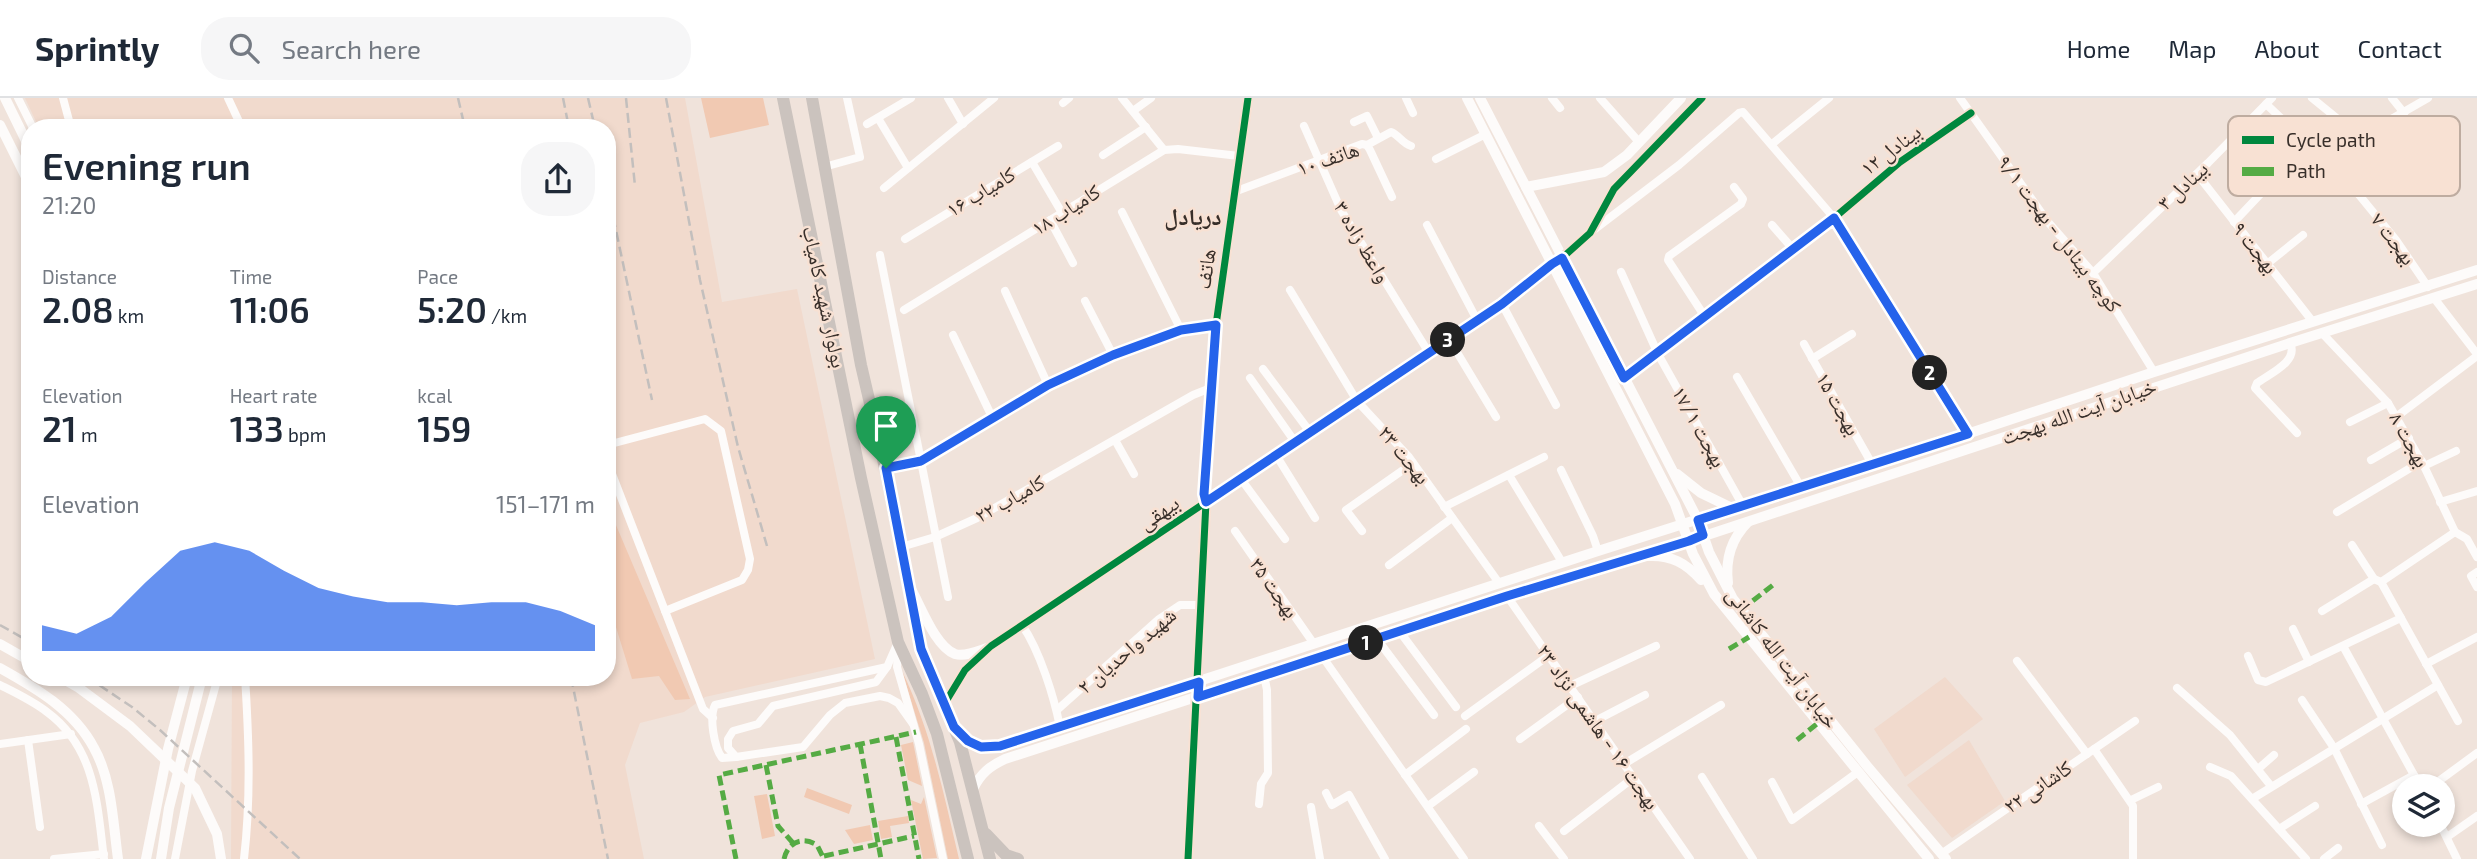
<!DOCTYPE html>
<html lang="en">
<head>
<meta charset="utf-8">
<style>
	body { margin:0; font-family:"Exo 2","Noto Naskh Arabic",sans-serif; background:#f6f6f7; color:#1f2937; height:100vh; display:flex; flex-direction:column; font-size:26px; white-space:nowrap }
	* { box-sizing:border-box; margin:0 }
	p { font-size:23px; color:#747a83 }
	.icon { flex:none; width:38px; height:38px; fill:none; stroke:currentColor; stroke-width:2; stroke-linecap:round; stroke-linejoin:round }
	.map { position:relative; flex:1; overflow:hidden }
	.panel { position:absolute; left:21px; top:21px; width:595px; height:567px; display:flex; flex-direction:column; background:#fff; border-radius:28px; box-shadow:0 4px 10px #0003 }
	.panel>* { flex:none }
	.buttons { position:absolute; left:2392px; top:676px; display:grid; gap:14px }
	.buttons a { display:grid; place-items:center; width:63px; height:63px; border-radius:50%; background:#fff; box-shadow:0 4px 10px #0003; font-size:35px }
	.pin { position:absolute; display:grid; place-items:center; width:60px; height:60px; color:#fff; margin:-72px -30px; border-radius:50% 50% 50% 0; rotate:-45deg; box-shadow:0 0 7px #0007 }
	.pin .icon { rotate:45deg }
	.km { position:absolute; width:35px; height:35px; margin:-18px; border-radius:50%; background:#222; color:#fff; font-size:19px; line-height:35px; text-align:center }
	.round { display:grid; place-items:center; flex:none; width:74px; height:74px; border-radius:28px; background:#f6f6f7 }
	.headline { display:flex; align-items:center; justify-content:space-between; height:119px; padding:0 21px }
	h1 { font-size:38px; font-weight:600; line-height:52px }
	.stats { display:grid; grid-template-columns:repeat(3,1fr); gap:10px; height:119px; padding:7px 21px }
	.stats div { display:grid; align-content:center }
	.stats b { font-size:35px; font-weight:600 }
	.stats small { font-size:19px; font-weight:400 }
	.stats p { font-size:19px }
	.chart { height:196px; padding:14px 21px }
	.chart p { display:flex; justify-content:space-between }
	.chart svg { width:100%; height:126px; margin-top:7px; fill:#2563eb; opacity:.7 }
	header { display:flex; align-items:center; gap:42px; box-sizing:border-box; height:98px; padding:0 35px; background:#fff; border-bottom:2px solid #e0e1e3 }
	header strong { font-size:33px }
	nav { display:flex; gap:38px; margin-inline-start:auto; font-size:24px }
	.search { width:490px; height:63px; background:#f6f6f7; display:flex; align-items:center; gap:18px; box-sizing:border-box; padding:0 24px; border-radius:28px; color:#747a83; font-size:26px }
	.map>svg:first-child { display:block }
	.built { fill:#f1dacd }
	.green { fill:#f1c9b2 }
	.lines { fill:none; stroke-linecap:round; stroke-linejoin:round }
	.minor { stroke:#fdfbfa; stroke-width:8 }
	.tertiary { stroke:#fdfbfa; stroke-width:10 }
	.secondary { stroke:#fdfbfa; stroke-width:10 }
	.primary { stroke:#cbc3be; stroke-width:12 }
	.rail { stroke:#c3bfbd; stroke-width:2.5; stroke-dasharray:10 5; stroke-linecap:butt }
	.quiet { stroke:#55ab44; stroke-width:5; stroke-dasharray:10 5; stroke-linecap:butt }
	.cycleway-casing { stroke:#f8e1d3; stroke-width:11 }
	.cycleway { stroke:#00873e; stroke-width:7 }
	.route-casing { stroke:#fff; stroke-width:14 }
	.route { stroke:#2563eb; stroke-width:9 }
	.labels { text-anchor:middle; stroke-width:5; stroke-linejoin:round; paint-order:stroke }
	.street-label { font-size:21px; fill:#382f2a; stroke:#f8e1d3 }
	.neighbourhood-label { font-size:23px; font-weight:bold; fill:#382f2a; stroke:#f8e1d3 }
	.key { fill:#f8e1d3; stroke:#beaca0; stroke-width:2 }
	.key-label { font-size:19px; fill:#382f2a }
</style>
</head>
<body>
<header>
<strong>Sprintly</strong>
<div class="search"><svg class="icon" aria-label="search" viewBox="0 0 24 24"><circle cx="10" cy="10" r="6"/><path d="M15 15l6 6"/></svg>Search here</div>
<nav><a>Home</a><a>Map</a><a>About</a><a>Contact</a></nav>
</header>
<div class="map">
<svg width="2477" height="761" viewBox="0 0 2477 761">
	<rect width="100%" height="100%" fill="#f0e3db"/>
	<!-- built -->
	<g class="built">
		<path d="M25 0H685L722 204 797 191 875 561 705 599 684 614 640 625 625 667 644 761H231L232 579H607V30H39Z"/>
		<path d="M1945 579 1983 621 1905 679 1874 631Z"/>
		<path d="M1969 642 2005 703 1952 740 1907 687Z"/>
	</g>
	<!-- green -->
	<g class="green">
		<path d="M701 0H763L769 27 710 40Z"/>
		<path d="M607 406 690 601 675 602 659 578 632 581 607 500Z"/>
		<path d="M902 573C931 633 944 697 959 761H948L924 645Z"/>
		<path d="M913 644 922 688 908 682 901 647Z"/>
		<path d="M807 690 852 707 849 716 804 699Z"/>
		<path d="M767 696 775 738 762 741 754 698Z"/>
		<path d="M924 699 937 760 923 761 911 702 921 706Z"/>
		<path d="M908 718 909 725 890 728 892 739 881 741 878 723Z"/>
		<path d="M870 727 873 742 854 746 845 732Z"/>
	</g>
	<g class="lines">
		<!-- minor -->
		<g class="minor">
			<path d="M18 0 33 30"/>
			<path d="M63 0 71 30"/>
			<path d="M228 0 242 30"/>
			<path d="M948 0 963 26"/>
			<path d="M1122 0 1164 52"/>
			<path d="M1406 0 1413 15"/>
			<path d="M1552 0 1560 10"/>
			<path d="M1600 0 1639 44"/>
			<path d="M1960 0 2048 124 2093 175 2154 274"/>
			<path d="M2312 0 2360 39 2428 0"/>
			<path d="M2392 0 2404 15"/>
			<path d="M1063 5 1069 0"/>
			<path d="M2266 6 2346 81 2396 142 2428 189"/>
			<path d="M1133 13 1151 0"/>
			<path d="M878 20 908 70"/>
			<path d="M1354 24 1367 18 1378 40"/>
			<path d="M867 26 911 0"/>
			<path d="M1304 28 1341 112 1429 255"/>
			<path d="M1772 46 1829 0"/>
			<path d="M1367 47 1391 34C1399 37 1402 45 1411 48"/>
			<path d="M1103 57 1146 29"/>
			<path d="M1436 61 1486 36"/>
			<path d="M1032 64 1062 115"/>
			<path d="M824 69 860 59 847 0"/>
			<path d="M2197 76 2313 224"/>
			<path d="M884 90 994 0"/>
			<path d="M1234 94 1362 46 1367 47 1370 52 1392 99"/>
			<path d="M1122 114 1181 232"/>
			<path d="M1050 122 1073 165"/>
			<path d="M2234 124 2269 87"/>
			<path d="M1427 127 1477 222"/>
			<path d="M1772 127 1793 151"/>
			<path d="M1591 134 1679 67 1739 15 1743 14 1834 120 1967 336"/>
			<path d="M905 141 1058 48"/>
			<path d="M880 157 948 499"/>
			<path d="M2267 166 2303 137"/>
			<path d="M1621 174 1658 256 1743 408"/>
			<path d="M2093 175 2208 65 2272 0"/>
			<path d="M1290 192 1357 303 1409 359 1499 485"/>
			<path d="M1005 193 1048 287"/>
			<path d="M2434 200 2477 256"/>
			<path d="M1085 203 1113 257"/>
			<path d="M1502 206 1556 307"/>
			<path d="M904 212 1164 52 1178 51 1239 58"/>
			<path d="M1705 219 1668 162 1669 158 1741 106 1743 101 1734 89"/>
			<path d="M2322 235 2388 305 2424 368 2455 434 2467 441 2477 459"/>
			<path d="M953 237 992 319"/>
			<path d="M1449 241 1496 319"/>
			<path d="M2290 245C2299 263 2271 275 2257 285L2255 290 2297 335"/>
			<path d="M1804 246 1872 366"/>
			<path d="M1812 261 1852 236"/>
			<path d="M1263 271 1310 334"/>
			<path d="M1737 279 1801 389"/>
			<path d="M1250 280 1295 344"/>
			<path d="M1624 280 1834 120 1900 64 1971 15"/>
			<path d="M2396 319 2477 258"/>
			<path d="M2350 324 2388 305"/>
			<path d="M1115 342 1134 376"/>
			<path d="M607 347 705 321 721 333 750 461 748 472 742 482 665 513"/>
			<path d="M1276 357 1315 420"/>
			<path d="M2371 362 2409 340"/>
			<path d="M607 363 703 611 713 620"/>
			<path d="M2424 368 2456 353"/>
			<path d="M885 370 921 363 1048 287 1113 257 1181 232 1216 227"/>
			<path d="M1561 372 1593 438 1598 453"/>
			<path d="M1509 377 1562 464"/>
			<path d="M1241 381 1285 441"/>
			<path d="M2440 404 2477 393"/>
			<path d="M1444 409 1544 359"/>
			<path d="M2337 414 2422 363"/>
			<path d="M1235 433 1314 546"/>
			<path d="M1362 433 1346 412 1413 365"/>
			<path d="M2352 447 2374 481 2381 484 2458 623"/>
			<path d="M901 449 935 439 977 420 1193 297 1213 289"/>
			<path d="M1389 467 1452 420"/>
			<path d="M2477 474 2471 478 2477 489"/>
			<path d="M2381 484 2455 434"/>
			<path d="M1507 498 1690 761"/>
			<path d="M2322 513 2374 481"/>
			<path d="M1022 527C1040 553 1054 599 1060 629"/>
			<path d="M2293 531 2309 564"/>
			<path d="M1400 534 1456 609"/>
			<path d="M1377 541 1434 617"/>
			<path d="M2343 548 2420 688"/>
			<path d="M898 554 897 569 919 646 943 761"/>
			<path d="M1322 558 1464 761"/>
			<path d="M2248 558 2258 582 2266 584 2401 520"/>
			<path d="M2017 563 2087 656"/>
			<path d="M2426 566 2477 539"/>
			<path d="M887 569 876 584 773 608 758 626 733 633 728 641V650L736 659 803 649 830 617 845 605 880 598 889 600 898 605 913 626"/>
			<path d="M0 587C16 595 33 603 47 614 96 650 97 706 104 761"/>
			<path d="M1570 588 1656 548"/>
			<path d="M2177 590 2230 637 2271 688"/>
			<path d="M2302 602 2334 650 2382 747"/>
			<path d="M1057 612 1159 521 1180 507H1202"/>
			<path d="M1465 618 1548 558"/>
			<path d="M1595 623 1645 597"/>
			<path d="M1520 641 1578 599"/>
			<path d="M28 642 40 729"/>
			<path d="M0 646 71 636"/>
			<path d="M2094 651 2133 708V761"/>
			<path d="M736 659 722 660C714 649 709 619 715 607L887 569 898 544"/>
			<path d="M1624 666 1721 607"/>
			<path d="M2210 669 2231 678 2306 761"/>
			<path d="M2258 671 2274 657"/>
			<path d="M1405 677 1466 631"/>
			<path d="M1702 679 1753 761"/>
			<path d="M1772 684 1792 722 1858 674"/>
			<path d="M2432 688 2477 655"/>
			<path d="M1326 695 1332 707 1349 697 1385 761"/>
			<path d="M2252 701 2438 587"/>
			<path d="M2131 702 2158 689"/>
			<path d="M1259 706 1261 686 1268 675 1267 592 1264 577"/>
			<path d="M2361 706 2414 677"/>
			<path d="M1428 708 1474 674"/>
			<path d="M1311 709 1320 761"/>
			<path d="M2440 726 2457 761"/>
			<path d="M1539 728 1564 761"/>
			<path d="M2279 731 2315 708"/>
			<path d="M1564 733 1633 680"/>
			<path d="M2447 739 2477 718"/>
			<path d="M1941 756 2135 623"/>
			<path d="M54 761 104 756"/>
			<path d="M175 761 192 673 218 579"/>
			<path d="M244 761C251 700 249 641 245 579"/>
			<path d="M2324 761 2338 750"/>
		</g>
		<!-- tertiary -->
		<g class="tertiary">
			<path d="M1526 89 1604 74 1627 57 1681 0"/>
			<path d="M912 493C922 511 936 549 955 556 965 559 978 553 987 550"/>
			<path d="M0 546 30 563"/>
			<path d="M0 570C36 590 74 612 94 650 112 682 113 725 118 761"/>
			<path d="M60 579 79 590 130 628 195 690 217 736 221 761"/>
			<path d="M945 605 965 572 991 548 1502 206 1552 166 1562 160 1590 135 1614 91 1702 0"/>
			<path d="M1188 761 1206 404 1204 396 1216 227 1248 0"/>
		</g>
		<!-- secondary -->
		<g class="secondary">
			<path d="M5 0 30 51"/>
			<path d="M1467 0 1675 406 1693 456 1714 496 1929 761"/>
			<path d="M1480 0 1698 422 1709 454 1733 501 1867 668 1946 761"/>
			<path d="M0 27 30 87"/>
			<path d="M1677 376 1701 395 1734 411"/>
			<path d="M1649 458C1671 457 1686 465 1701 482"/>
			<path d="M1728 485C1725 461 1731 441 1748 424"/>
			<path d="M956 631C972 647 978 649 1000 648L1598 453 1967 336 2154 274 2477 172"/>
			<path d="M973 691C981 675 990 668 1005 661L1507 498 1689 443 2290 245 2477 186"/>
			<path d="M146 761 168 651 187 579"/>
			<path d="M161 761 169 710 202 579"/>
		</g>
		<!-- primary -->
		<g class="primary">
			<path d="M783 0 861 380 898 544 922 596 937 636 968 761"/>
			<path d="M812 0 861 267 885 370 921 551 960 644 990 761"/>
			<path d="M986 736 1006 757 1018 761"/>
		</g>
		<!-- rail -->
		<g class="rail">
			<path d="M458 0 465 30"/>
			<path d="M563 0 569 30"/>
			<path d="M588 0 595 30"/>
			<path d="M626 0 635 88"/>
			<path d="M666 0 700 182 738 349 767 448"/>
			<path d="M607 90 652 302"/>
			<path d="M0 527 30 544"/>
			<path d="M87 579 132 609 160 632 300 761"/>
			<path d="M571 579 608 761"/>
		</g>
		<!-- quiet -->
		<g class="quiet">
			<path d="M1741 512 1773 487"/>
			<path d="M1729 551 1749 539"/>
			<path d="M896 639 919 761"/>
			<path d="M1797 642 1818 625"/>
			<path d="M860 646 881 761"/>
			<path d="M766 667 778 728 793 745"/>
			<path d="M824 758 914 738"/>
			<path d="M736 761 719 677 916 634"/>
			<path d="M784 761C788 744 802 738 817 747L824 761"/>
		</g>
		<defs>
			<g id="cycleway">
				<path d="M1624 280 1834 120 1900 64 1971 15"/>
				<path d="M945 605 965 572 991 548 1502 206 1552 166 1562 160 1590 135 1614 91 1702 0"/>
				<path d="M1188 761 1206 404 1204 396 1216 227 1248 0"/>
			</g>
		</defs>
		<!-- cycleway casing -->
		<use href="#cycleway" class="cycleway-casing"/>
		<!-- cycleway -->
		<use href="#cycleway" class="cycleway"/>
	</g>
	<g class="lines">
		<defs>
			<path id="route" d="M1834 120 1968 336 1698 422 1703 437 1689 443 1507 498 1198 599 1199 584 1000 648 981 649 968 643 954 629 921 551 886 370 921 363 1048 287 1113 257 1181 232 1216 227 1204 396 1206 404 1502 206 1552 166 1562 160 1624 280Z"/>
		</defs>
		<!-- route casing -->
		<use href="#route" class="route-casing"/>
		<!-- route -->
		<use href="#route" class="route"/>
	</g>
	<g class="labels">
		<!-- street labels -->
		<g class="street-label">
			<text transform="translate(1891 52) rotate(-37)" y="7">بینادل ۱۲</text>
			<text transform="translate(1328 61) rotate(-19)" y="7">هاتف ۱۰</text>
			<text transform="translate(2183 88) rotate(-43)" y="7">بینادل ۳</text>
			<text transform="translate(981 94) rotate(-31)" y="7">کامیاب ۱۶</text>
			<text transform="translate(1066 112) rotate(-32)" y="7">کامیاب ۱۸</text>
			<text transform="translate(2059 136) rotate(53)" y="7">کوچه بینادل - بهجت ۹/۱</text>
			<text transform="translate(2393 141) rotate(53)" y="7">بهجت ۷</text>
			<text transform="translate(1362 144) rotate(60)" y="7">واعظ زاده ۳</text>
			<text transform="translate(2255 150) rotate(52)" y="7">بهجت ۹</text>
			<text transform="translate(1206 171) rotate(-82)" y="7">هاتف</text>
			<text transform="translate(824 199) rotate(78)" y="7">بولوار شهید کامیاب</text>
			<text transform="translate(1838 306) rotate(61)" y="7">بهجت ۱۵</text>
			<text transform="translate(2079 314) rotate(-19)" y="7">خیابان آیت الله بهجت</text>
			<text transform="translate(1699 329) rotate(61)" y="7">بهجت ۱۷/۱</text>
			<text transform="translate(2409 342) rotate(61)" y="7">بهجت ۸</text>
			<text transform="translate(1404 357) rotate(51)" y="7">بهجت ۲۳</text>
			<text transform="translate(1010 401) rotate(-29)" y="7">کامیاب ۲۲</text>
			<text transform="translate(1159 415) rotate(-34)" y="7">بیهقی</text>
			<text transform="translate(1274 490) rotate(55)" y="7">بهجت ۳۵</text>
			<text transform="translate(1127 553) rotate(-40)" y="7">شهید واحدیان ۲</text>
			<text transform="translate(1782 560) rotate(53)" y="7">خیابان آیت الله کاشانی</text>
			<text transform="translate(1598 629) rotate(55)" y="7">بهجت ۱۶ - هاشمی نژاد ۲۳</text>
			<text transform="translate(2038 689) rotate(-34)" y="7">کاشانی ۲۲</text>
		</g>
		<!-- neighbourhood labels -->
		<g class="neighbourhood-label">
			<text x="1193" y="127">دریادل</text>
		</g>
	</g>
	<!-- legend -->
	<rect x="2228" y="18" width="232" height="80" rx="10" class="key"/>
	<rect x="2242" y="38" width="32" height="8" fill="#00873e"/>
	<rect x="2242" y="69" width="32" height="9" fill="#55ab44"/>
	<g class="key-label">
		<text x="2286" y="49">Cycle path</text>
		<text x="2286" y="80">Path</text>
	</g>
</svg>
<div class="buttons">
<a><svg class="icon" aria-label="layers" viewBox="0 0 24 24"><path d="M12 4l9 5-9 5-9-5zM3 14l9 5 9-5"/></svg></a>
</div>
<div class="pin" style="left:886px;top:370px;background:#1e9e55"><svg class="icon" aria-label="arrive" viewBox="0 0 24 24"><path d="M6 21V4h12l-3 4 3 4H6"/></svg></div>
<b class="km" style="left:1366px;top:545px">1</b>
<b class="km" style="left:1930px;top:275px">2</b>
<b class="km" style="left:1448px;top:242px">3</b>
<section class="panel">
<div class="headline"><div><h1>Evening run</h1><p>21:20</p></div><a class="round"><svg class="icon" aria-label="share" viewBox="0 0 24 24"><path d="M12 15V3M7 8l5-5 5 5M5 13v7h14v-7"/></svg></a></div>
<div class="stats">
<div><p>Distance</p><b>2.08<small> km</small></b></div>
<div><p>Time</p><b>11:06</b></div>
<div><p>Pace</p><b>5:20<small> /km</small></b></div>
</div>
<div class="stats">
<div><p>Elevation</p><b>21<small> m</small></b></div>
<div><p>Heart rate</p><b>133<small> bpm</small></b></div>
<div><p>kcal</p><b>159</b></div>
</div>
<div class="chart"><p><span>Elevation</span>151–171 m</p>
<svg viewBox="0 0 160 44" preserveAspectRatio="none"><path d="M0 44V35L10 38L20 32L30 20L40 9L50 6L60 9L70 16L80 22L90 25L100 27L110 27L120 28L130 27L140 27L150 30L160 35V44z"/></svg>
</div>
</section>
</div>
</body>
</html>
